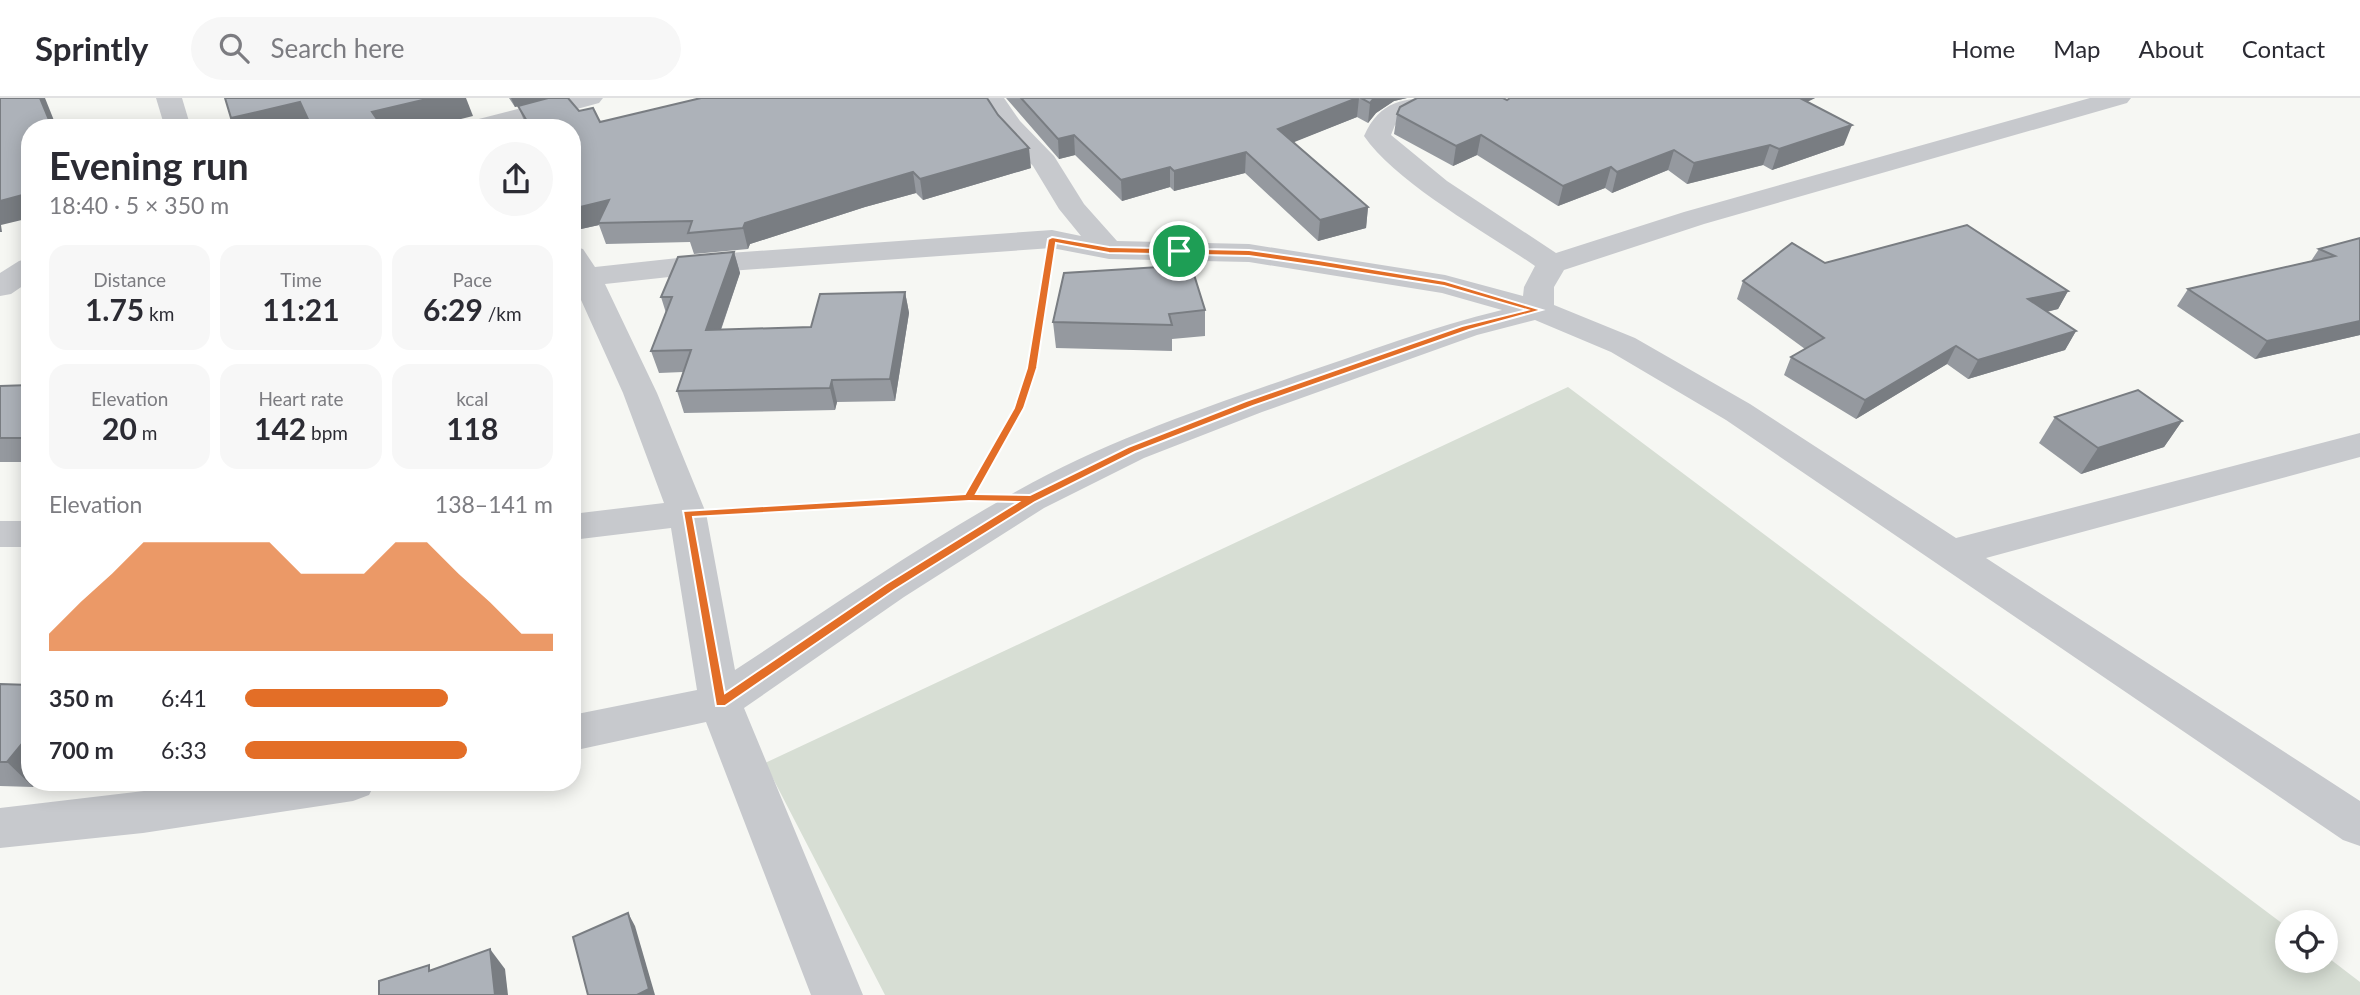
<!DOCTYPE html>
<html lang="en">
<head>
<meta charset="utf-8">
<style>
	body { margin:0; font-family:Lato,sans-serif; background:#f7f7f7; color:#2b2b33; height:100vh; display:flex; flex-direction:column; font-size:26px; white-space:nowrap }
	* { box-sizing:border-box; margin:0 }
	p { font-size:23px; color:#7c7c81 }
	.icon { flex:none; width:38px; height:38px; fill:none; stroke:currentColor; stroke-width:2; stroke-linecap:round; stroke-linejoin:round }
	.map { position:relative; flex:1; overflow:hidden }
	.drawer { position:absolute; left:21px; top:21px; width:560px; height:672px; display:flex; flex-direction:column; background:#fff; border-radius:28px; box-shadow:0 4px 18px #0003 }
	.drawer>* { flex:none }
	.buttons { position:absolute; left:2275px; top:812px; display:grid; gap:14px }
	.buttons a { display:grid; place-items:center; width:63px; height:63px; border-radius:50%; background:#fff; box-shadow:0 4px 18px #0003; font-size:35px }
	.pin { position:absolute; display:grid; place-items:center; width:60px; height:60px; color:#fff; margin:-30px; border:4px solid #fff; border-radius:50%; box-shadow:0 2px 7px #0007 }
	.round { display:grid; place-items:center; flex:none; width:74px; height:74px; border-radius:37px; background:#f7f7f7 }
	.summary { display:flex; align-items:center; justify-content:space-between; height:119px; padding:0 28px }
	h1 { font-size:38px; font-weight:700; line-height:52px }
	.metrics { display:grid; grid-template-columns:repeat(3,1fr); gap:10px; height:119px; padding:7px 28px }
	.metrics div { display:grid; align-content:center; border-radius:18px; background:#f7f7f7; text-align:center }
	.metrics b { font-size:30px; font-weight:700 }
	.metrics small { font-size:19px; font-weight:400 }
	.metrics p { font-size:19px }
	.chart { height:196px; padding:14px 28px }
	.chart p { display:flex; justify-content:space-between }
	.chart svg { width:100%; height:126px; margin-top:7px; fill:#e36e27; opacity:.7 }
	ul { padding:0 28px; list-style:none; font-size:23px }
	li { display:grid; grid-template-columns:112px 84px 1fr; align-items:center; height:52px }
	li i { height:18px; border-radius:9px; background:#e36e27 }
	header { display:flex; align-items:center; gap:42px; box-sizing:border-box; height:98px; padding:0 35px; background:#fff; border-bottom:2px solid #e1e1e2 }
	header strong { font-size:33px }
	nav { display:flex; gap:38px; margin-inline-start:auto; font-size:24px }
	.search { width:490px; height:63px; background:#f7f7f7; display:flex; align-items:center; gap:18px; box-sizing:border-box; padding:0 24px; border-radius:38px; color:#7c7c81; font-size:26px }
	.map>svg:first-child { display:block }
	.green { fill:#d7ded4 }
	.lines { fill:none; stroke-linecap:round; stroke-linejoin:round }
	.path-far1 { stroke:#bebfc2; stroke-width:3.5; stroke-dasharray:2.5 2.5; stroke-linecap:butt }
	.path { stroke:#bebfc2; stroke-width:4.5; stroke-dasharray:3.5 3.5; stroke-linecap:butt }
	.minor { fill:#c7c9cd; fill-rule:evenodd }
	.wall { fill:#95999f }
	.shaded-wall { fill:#797d82 }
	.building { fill:#adb2b9; stroke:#797d82; stroke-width:2 }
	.route { fill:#e36e27; stroke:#fff; stroke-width:2; fill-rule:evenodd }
</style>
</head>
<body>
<header>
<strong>Sprintly</strong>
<div class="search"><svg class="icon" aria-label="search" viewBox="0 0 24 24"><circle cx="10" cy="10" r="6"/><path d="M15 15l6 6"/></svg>Search here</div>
<nav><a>Home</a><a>Map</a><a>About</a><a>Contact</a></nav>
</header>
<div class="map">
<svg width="2360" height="897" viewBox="0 0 2360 897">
	<rect width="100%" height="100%" fill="#f6f7f3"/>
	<!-- green -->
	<path class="green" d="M1568 289 2287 829V863H2326V858L2360 884V897H885L765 665Z"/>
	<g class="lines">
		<!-- path-far1 -->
		<path class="path-far1" d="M1038 232 1046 179"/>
		<!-- path -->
		<g class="path">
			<path d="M980 380 1019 310 1032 270 1038 231"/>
			<path d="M733 413 945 401"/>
		</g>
		<!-- minor -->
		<g class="minor">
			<path d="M156 0H182L191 30H165Z"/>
			<path d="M560 0H603L599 5 507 30H463L467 24Z"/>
			<path d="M978 0H1004L1020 23 1054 58 1084 106 1117 143 1249 146 1445 177 1523 198 1524 189 1535 168C1487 135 1396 85 1364 38 1380 2 1404 0 1440 0L1436 5 1395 27 1391 37 1447 83 1556 155 1684 114 2090 0H2131L2127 5 1704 126 1564 172 1554 189V207L1635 240 1750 306 1956 440 2360 335V359L1986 460 2360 703V748L2343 742 1726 322 1611 254 1535 222 1477 237 1262 314 1144 360 1044 410 904 499 744 610 863 897H811L706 624 572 653V617L697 592 671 430 572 442V416L664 405 623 295 572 182V148L583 151 595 169 715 156 1052 132 1081 138 1059 111 1033 68 1002 35ZM1052 150 1109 161 1249 164 1442 195 1502 212C1431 229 1364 255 1295 278 1201 311 1104 344 1017 393 920 447 828 511 735 572L706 415 657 295 605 186 715 174Z"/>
			<path d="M30 160V183L11 196 0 198V175L19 163Z"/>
			<rect x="0" y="423" width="30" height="26"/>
			<path d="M220 684H376L369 697 353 703 143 735 0 750V710Z"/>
		</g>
	</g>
	<!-- wall -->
	<g class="wall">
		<path d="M509 0H568L579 13 600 24 1031 70 923 102 916 95 865 109 750 146 748 151 694 156 690 144 606 146 599 127 572 133V30H527L518 8 515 9Z"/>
		<path d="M1006 0H1407L1394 3 1376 15 1368 25 1357 19 1293 44 1368 109 1366 130 1318 143 1245 75 1174 93 1170 89 1122 103 1075 57 1059 61Z"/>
		<path d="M1510 0H1815L1807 4 1844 47 1772 72 1763 67 1687 86 1668 72 1612 95 1605 90 1558 108 1477 57 1453 68 1394 36 1397 16 1507 2Z"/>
		<path d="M2360 140V237L2255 261 2177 208 2188 191 2311 163 2319 151Z"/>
		<path d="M734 154 740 175 721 232 811 229 905 194 909 215 895 303 837 304 835 312 684 315 677 293 683 274 659 275 651 253 666 215 661 199Z"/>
		<path d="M1825 165 2068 193 2058 211 2047 214 2076 233 2065 252 1968 281 1947 266 1856 321 1784 277 1791 259 1805 251 1737 201 1743 183Z"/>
		<path d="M1205 212V238L1172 241V253L1056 250 1053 224Z"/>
		<path d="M30 287V364H0V288Z"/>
		<path d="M2055 319 2182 323 2164 349 2081 376 2039 345Z"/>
		<path d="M0 586 33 689 0 688Z"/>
	</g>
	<!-- shaded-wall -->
	<g class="shaded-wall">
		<path d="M40 0H45L57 30H49Z"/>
		<path d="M431 0H466L473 18 425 30H380L372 14Z"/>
		<path d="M511 0H550L515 9Z"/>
		<path d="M1357 0H1359L1357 19 1277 51 1278 31Z"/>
		<path d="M1374 0H1407L1394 3 1376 15 1368 25 1370 5Z"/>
		<path d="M1789 0H1815L1784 15Z"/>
		<path d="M300 4 313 29 237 30 231 20Z"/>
		<path d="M1852 27 1844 47 1772 72 1779 51Z"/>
		<path d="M1074 37 1075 57 1059 61 1058 41Z"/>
		<path d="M1481 37 1477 57 1453 68 1456 48Z"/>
		<path d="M1770 47 1763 67 1687 86 1694 65Z"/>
		<path d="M1029 50 1031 70 923 102 920 81Z"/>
		<path d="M1674 52 1668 72 1612 95 1617 74Z"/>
		<path d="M1246 54 1245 75 1174 93V73Z"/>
		<path d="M1170 69V89L1122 103 1121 82Z"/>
		<path d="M1611 69 1605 90 1558 108 1563 88Z"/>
		<path d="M913 74 916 95 865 109 750 146 748 151 743 130 745 125 862 89Z"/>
		<path d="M30 95V120L1 127 2 134H0V103Z"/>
		<path d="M609 102 598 125 599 127 572 133V111Z"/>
		<path d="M1368 109 1366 130 1318 143 1320 122Z"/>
		<path d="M734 154 740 175 713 254 706 232Z"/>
		<path d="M2068 193 2058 211 2018 220 2028 201Z"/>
		<path d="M905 194 909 215 895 303 890 281Z"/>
		<path d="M2360 223V237L2255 261 2267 243Z"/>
		<path d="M2076 233 2065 252 1968 281 1978 262Z"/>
		<path d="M1956 248 1947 266 1856 321 1865 302Z"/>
		<path d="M832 282 837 304 835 312 830 290Z"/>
		<path d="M2182 323 2164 349 2081 376 2098 350Z"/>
		<path d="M30 636V684H37L33 689 7 664Z"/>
		<path d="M628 815 635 828 655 897H637Z"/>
		<path d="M490 851 505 871 508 897H495Z"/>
	</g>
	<!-- building -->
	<g class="building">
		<path d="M0 0H40L52 29 30 30V95L0 103Z"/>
		<path d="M225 0H431L372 14 383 30H312L300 4 231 20Z"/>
		<path d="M548 0H568L579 13 593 10 600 24 701 0H987L998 17 1029 50 920 81 913 74 862 89 745 125 743 130 688 135 692 123 598 125 609 102 572 111V30H531L518 8Z"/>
		<path d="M1021 0H1357L1278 31 1368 109 1320 122 1246 54 1174 73 1170 69 1121 82 1074 37 1058 41Z"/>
		<path d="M1361 0H1374L1370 5Z"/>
		<path d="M1417 0H1503L1507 2 1510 0H1800L1852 27 1779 51 1770 47 1694 65 1674 52 1617 74 1611 69 1563 88 1481 37 1456 48 1397 16 1400 9Z"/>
		<path d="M1967 127 2068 193 2028 201 2076 233 1978 262 1956 248 1865 302 1791 259 1824 240 1743 183 1792 145 1825 165Z"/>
		<path d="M2360 140V223L2267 243 2188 191 2335 158 2319 151Z"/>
		<path d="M734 154 706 232 811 229 820 196 905 194 890 281 832 282 830 290 677 293 691 252 651 253 672 199H661L678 159Z"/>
		<path d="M1191 167 1205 212 1169 216 1172 227 1053 224 1064 175Z"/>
		<path d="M30 287V340H0V288Z"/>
		<path d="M2138 292 2182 323 2098 350 2055 319Z"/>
		<path d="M0 586 30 587V636L7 664H0Z"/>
		<path d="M628 815 649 891 637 897H588L573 839Z"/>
		<path d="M490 851 495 897H379V883L429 867V873Z"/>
	</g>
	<!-- route -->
	<path class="route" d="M1052 139 1109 149 1249 152 1318 162 1445 183 1542 212 1469 232 1253 308 1135 354 1035 404 894 492 725 608H716L683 413 965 396 1014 310 1027 270 1048 141ZM1056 145 1109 155 1249 158 1318 168 1444 188 1527 212 1462 228 1246 303 1128 349 1030 397 976 396 1024 310 1037 270ZM969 403 1018 404 886 486 725 595 693 419Z"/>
</svg>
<div class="buttons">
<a><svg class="icon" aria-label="locate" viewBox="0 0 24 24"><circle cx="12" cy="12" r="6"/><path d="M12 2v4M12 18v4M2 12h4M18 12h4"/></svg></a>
</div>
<div class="pin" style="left:1179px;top:153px;background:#1e9e55"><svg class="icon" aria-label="arrive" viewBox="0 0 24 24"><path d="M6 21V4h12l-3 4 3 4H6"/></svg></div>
<section class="drawer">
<div class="summary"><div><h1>Evening run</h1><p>18:40 · 5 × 350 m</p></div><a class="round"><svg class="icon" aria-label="share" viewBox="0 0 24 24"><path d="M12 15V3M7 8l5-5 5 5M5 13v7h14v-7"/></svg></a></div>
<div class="metrics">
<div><p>Distance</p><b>1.75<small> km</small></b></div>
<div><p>Time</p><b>11:21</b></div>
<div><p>Pace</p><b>6:29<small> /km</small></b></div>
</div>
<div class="metrics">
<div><p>Elevation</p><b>20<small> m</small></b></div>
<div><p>Heart rate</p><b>142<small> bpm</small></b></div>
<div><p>kcal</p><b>118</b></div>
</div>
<div class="chart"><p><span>Elevation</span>138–141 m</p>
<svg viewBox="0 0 160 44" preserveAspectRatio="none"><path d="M0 44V38L10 27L20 17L30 6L40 6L50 6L60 6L70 6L80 17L90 17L100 17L110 6L120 6L130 17L140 27L150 38L160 38V44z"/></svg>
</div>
<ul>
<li><b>350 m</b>6:41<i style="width:66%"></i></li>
<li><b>700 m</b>6:33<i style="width:72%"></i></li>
</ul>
</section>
</div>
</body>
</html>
